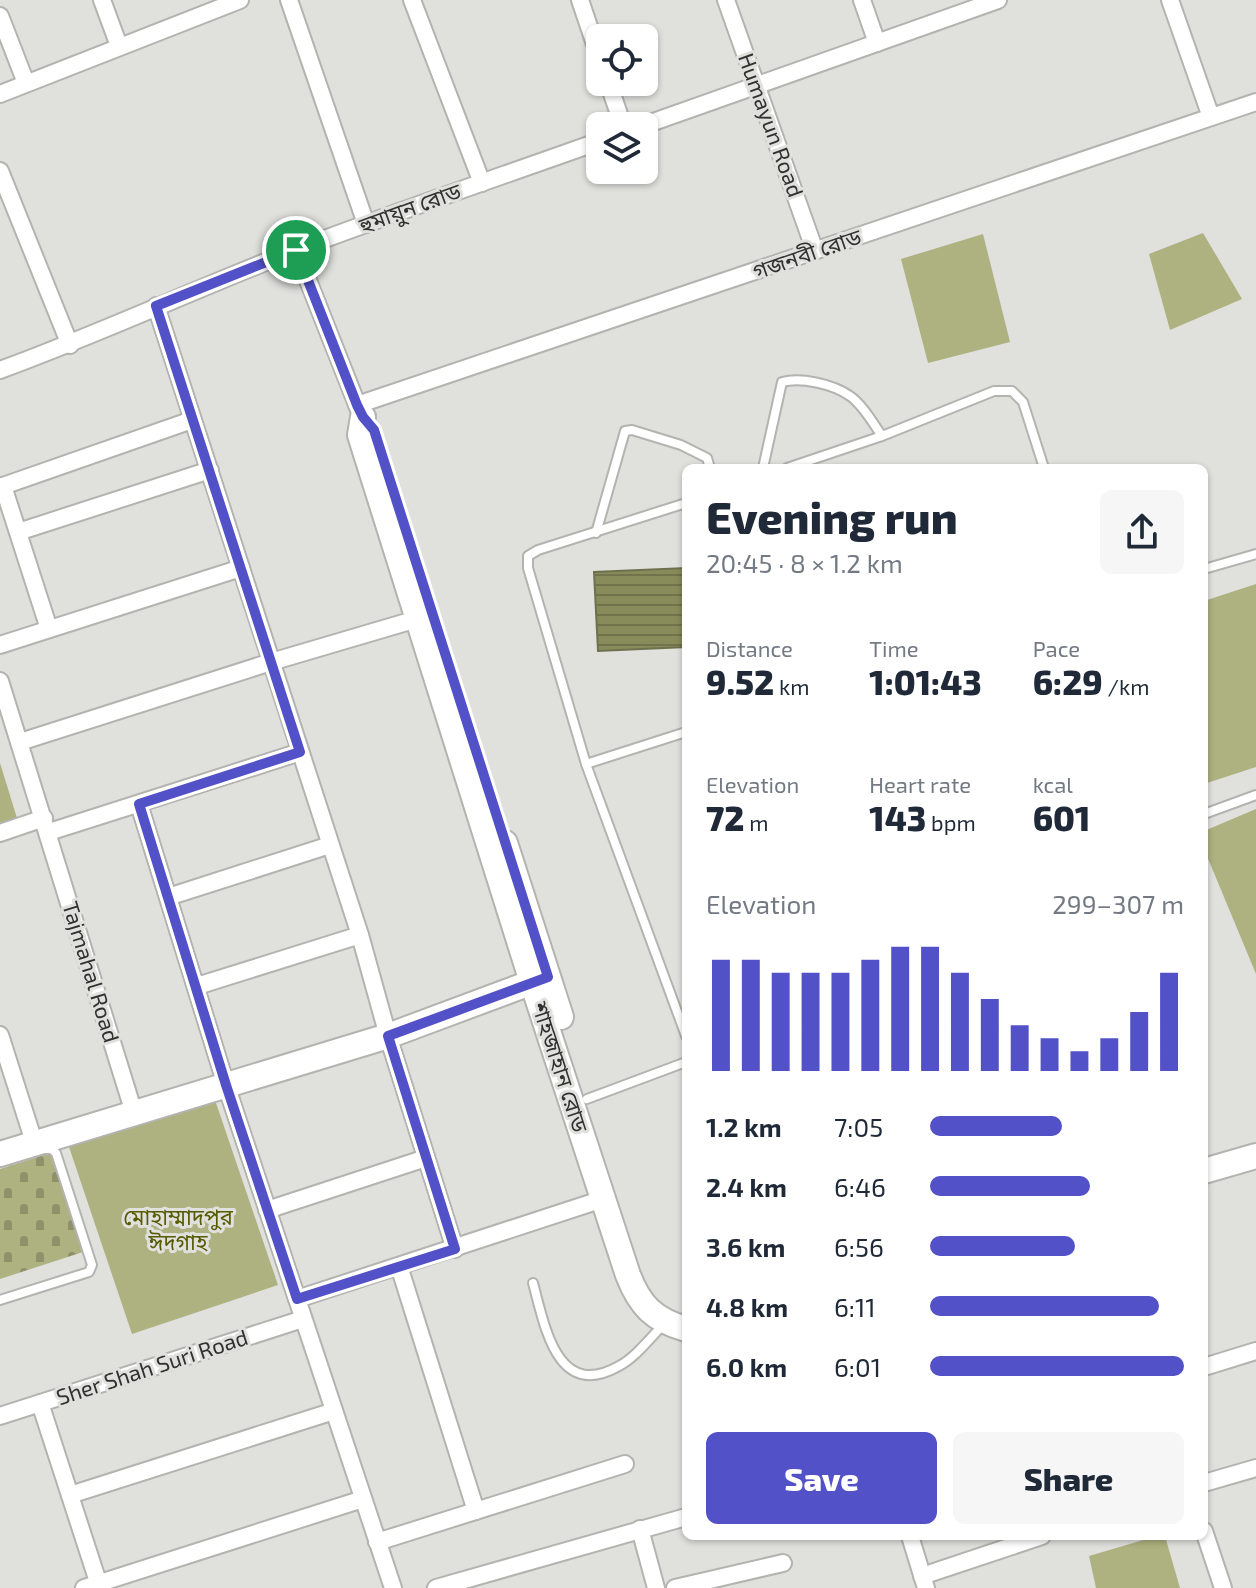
<!DOCTYPE html>
<html lang="en">
<head>
<meta charset="utf-8">
<style>
	body { margin:0; font-family:"Exo 2","Noto Sans Bengali",sans-serif; background:#f6f6f7; color:#1f2937; height:100vh; display:flex; flex-direction:column; font-size:30px; white-space:nowrap }
	* { box-sizing:border-box; margin:0 }
	p { font-size:26px; color:#747a83 }
	.icon { flex:none; width:44px; height:44px; fill:none; stroke:currentColor; stroke-width:2; stroke-linecap:round; stroke-linejoin:round }
	.map { position:relative; flex:1; overflow:hidden }
	.panel { position:absolute; left:682px; top:464px; width:526px; height:1076px; display:flex; flex-direction:column; background:#fff; border-radius:12px; box-shadow:0 2px 6px #0004 }
	.panel>* { flex:none }
	.fabs { position:absolute; left:586px; top:24px; display:grid; gap:16px }
	.fabs a { display:grid; place-items:center; width:72px; height:72px; border-radius:12px; background:#fff; box-shadow:0 2px 6px #0004; font-size:40px }
	.pin { position:absolute; display:grid; place-items:center; width:68px; height:68px; color:#fff; margin:-34px; border:4px solid #fff; border-radius:50%; box-shadow:0 2px 8px #0007 }
	.round { display:grid; place-items:center; flex:none; width:84px; height:84px; border-radius:12px; background:#f6f6f7 }
	.headline { display:flex; align-items:center; justify-content:space-between; height:136px; padding:0 24px }
	h1 { font-size:44px; font-weight:800; line-height:60px }
	.stats { display:grid; grid-template-columns:repeat(3,1fr); gap:12px; height:136px; padding:8px 24px }
	.stats div { display:grid; align-content:center }
	.stats b { font-size:34px; font-weight:800 }
	.stats small { font-size:22px; font-weight:400 }
	.stats p { font-size:22px }
	.chart { height:224px; padding:16px 24px }
	.chart p { display:flex; justify-content:space-between }
	.chart svg { width:100%; height:144px; margin-top:8px; stroke:#5351c8; stroke-width:6 }
	.primary-button { display:flex; gap:16px; margin-top:auto; padding:16px 24px }
	.primary-button a { flex:1; height:92px; border-radius:12px; background:#5351c8; color:#fff; font-size:32px; font-weight:800; line-height:92px; text-align:center }
	.primary-button a+a { background:#f6f6f7; color:#1f2937 }
	ul { padding:0 24px; list-style:none; font-size:26px }
	li { display:grid; grid-template-columns:128px 96px 1fr; align-items:center; height:60px }
	li i { height:20px; border-radius:10px; background:#5351c8 }
	.map>svg:first-child { display:block }
	.cemetery { fill:url(#cemetery-stones) }
	.park { fill:#aeb280 }
	.water { fill:url(#water-rules); stroke:#6e714e; stroke-width:2 }
	.lines { fill:none; stroke-linecap:round; stroke-linejoin:round }
	.lane-casing { stroke:#b3b3b0; stroke-width:12 }
	.street-casing { stroke:#b3b3b0; stroke-width:20 }
	.secondary-casing { stroke:#b3b3b0; stroke-width:28 }
	.lane { stroke:#fff; stroke-width:8 }
	.street { stroke:#fff; stroke-width:16 }
	.secondary { stroke:#fff; stroke-width:24 }
	.route-casing { stroke:#fff; stroke-width:16 }
	.route { stroke:#5351c8; stroke-width:10 }
	.labels { text-anchor:middle; stroke-width:6; stroke-linejoin:round; paint-order:stroke }
	.street-label { font-size:22px; fill:#313130; stroke:#e0e0dd }
	.park-label { font-size:22px; fill:#575b03; stroke:#e0e0dd }
</style>
</head>
<body>
<div class="map">
<svg width="1256" height="1588" viewBox="0 0 1256 1588">
	<defs>
		<pattern id="cemetery-stones" width="16" height="16" patternUnits="userSpaceOnUse" patternTransform="scale(2)"><rect width="16" height="16" fill="#aeb280"/><path d="M2 7V4a2 2 0 0 1 4 0v3zM10 15v-3a2 2 0 0 1 4 0v3z" fill="#8e9169"/></pattern>
		<pattern id="water-rules" width="6" height="5" patternUnits="userSpaceOnUse" patternTransform="scale(2)"><rect width="6" height="5" fill="#888c5b"/><path d="M0 2.5h6" fill="none" stroke="#70734c"/></pattern>
	</defs>
	<rect width="100%" height="100%" fill="#e0e0dd"/>
	<!-- cemetery -->
	<path class="cemetery" d="M50 1153 83 1252 0 1279V1169Z"/>
	<!-- park -->
	<g class="park">
		<path d="M1203 233 1242 299 1170 330 1149 254Z"/>
		<path d="M983 234 1010 342 928 363 901 259Z"/>
		<path d="M1256 584V767L1204 784V601Z"/>
		<path d="M0 763 17 818 0 823Z"/>
		<path d="M1256 809V974L1204 849V831Z"/>
		<path d="M215 1100 278 1285 132 1334 68 1144Z"/>
		<path d="M1157 1536H1165L1180 1588H1096L1089 1556Z"/>
	</g>
	<!-- water -->
	<path class="water" d="M686 568V647L598 651 594 572Z"/>
	<g class="lines">
		<defs>
			<g id="lane">
				<path d="M763 468 782 382C801 377 833 384 850 396 862 404 873 423 882 436"/>
				<path d="M787 468 882 436 994 391H1012L1023 402 1044 468"/>
				<path d="M686 503 538 550 528 556V568L586 764 686 1036"/>
				<path d="M596 533 625 431 632 430 681 445 707 458 710 468"/>
				<path d="M1204 569 1256 554"/>
				<path d="M586 764 686 732"/>
				<path d="M1204 814 1256 795"/>
				<path d="M587 1099 686 1062"/>
				<path d="M533 1283C545 1327 557 1401 619 1366 636 1357 651 1337 664 1324"/>
				<path d="M0 1300 89 1272 92 1265 56 1153 51 1149H45"/>
			</g>
			<g id="street">
				<path d="M102 0 119 46"/>
				<path d="M289 0 366 224"/>
				<path d="M412 0 482 183"/>
				<path d="M580 0 600 59"/>
				<path d="M726 0 815 251"/>
				<path d="M862 0 877 43"/>
				<path d="M1170 0 1211 117"/>
				<path d="M0 16 26 83"/>
				<path d="M608 82 623 126"/>
				<path d="M0 94 240 0"/>
				<path d="M642 126 998 0"/>
				<path d="M0 171 70 345"/>
				<path d="M296 250 360 412"/>
				<path d="M156 306 360 935 388 1036 455 1249"/>
				<path d="M0 370C101 333 198 288 298 249 398 211 499 177 600 141"/>
				<path d="M357 405 1256 102"/>
				<path d="M3 486 49 629"/>
				<path d="M0 487 192 420"/>
				<path d="M18 532 210 470"/>
				<path d="M0 645 241 568"/>
				<path d="M0 681 134 1113"/>
				<path d="M20 742 271 662 417 619"/>
				<path d="M139 804 226 1085 393 1588"/>
				<path d="M49 832 300 752"/>
				<path d="M0 833 44 818"/>
				<path d="M168 897 330 845"/>
				<path d="M197 986 360 935"/>
				<path d="M0 1035 34 1142"/>
				<path d="M267 1210 426 1158"/>
				<path d="M399 1266 476 1511"/>
				<path d="M297 1299 603 1199"/>
				<path d="M1204 1367 1256 1351"/>
				<path d="M40 1403 100 1588"/>
				<path d="M0 1416 303 1319"/>
				<path d="M1204 1483 1256 1468"/>
				<path d="M70 1495 334 1411"/>
				<path d="M640 1529 656 1588"/>
				<path d="M1204 1531 1223 1588"/>
				<path d="M910 1536 926 1588"/>
				<path d="M377 1542 625 1464"/>
				<path d="M922 1576 1042 1536"/>
				<path d="M84 1588 363 1499"/>
				<path d="M436 1588 686 1517"/>
				<path d="M675 1588 783 1563"/>
			</g>
			<g id="secondary">
				<path d="M363 417 360 435 532 982 628 1275C640 1306 654 1320 686 1329"/>
				<path d="M505 843 561 1017"/>
				<path d="M0 1154 388 1036 546 977"/>
				<path d="M1204 1171 1256 1156"/>
			</g>
		</defs>
		<!-- lane casing -->
		<use href="#lane" class="lane-casing"/>
		<!-- street casing -->
		<use href="#street" class="street-casing"/>
		<!-- secondary casing -->
		<use href="#secondary" class="secondary-casing"/>
		<!-- lane -->
		<use href="#lane" class="lane"/>
		<!-- street -->
		<use href="#street" class="street"/>
		<!-- secondary -->
		<use href="#secondary" class="secondary"/>
	</g>
	<g class="lines">
		<defs>
			<path id="route" d="M296 250 357 405 363 417 374 430 548 977 388 1036 455 1249 297 1299 226 1085 139 804 300 752 156 306Z"/>
		</defs>
		<!-- route casing -->
		<use href="#route" class="route-casing"/>
		<!-- route -->
		<use href="#route" class="route"/>
	</g>
	<g class="labels">
		<!-- street labels -->
		<g class="street-label">
			<text transform="translate(771 125) rotate(70)" y="8">Humayun Road</text>
			<text transform="translate(410 208) rotate(-20)" y="8">হুমায়ুন রোড</text>
			<text transform="translate(807 254) rotate(-19)" y="8">গজনবী রোড</text>
			<text transform="translate(91 972) rotate(73)" y="8">Tajmahal Road</text>
			<text transform="translate(560 1067) rotate(72)" y="8">শাহজাহান রোড</text>
			<text transform="translate(152 1367) rotate(-18)" y="8">Sher Shah Suri Road</text>
		</g>
		<!-- park labels -->
		<g class="park-label">
			<text x="178" y="1225">মোহাম্মাদপুর<tspan x="178" dy="25">ঈদগাহ</tspan></text>
		</g>
	</g>
</svg>
<div class="fabs">
<a><svg class="icon" aria-label="locate" viewBox="0 0 24 24"><circle cx="12" cy="12" r="6"/><path d="M12 2v4M12 18v4M2 12h4M18 12h4"/></svg></a>
<a><svg class="icon" aria-label="layers" viewBox="0 0 24 24"><path d="M12 4l9 5-9 5-9-5zM3 14l9 5 9-5"/></svg></a>
</div>
<div class="pin" style="left:296px;top:250px;background:#1e9e55"><svg class="icon" aria-label="arrive" viewBox="0 0 24 24"><path d="M6 21V4h12l-3 4 3 4H6"/></svg></div>
<section class="panel">
<div class="headline"><div><h1>Evening run</h1><p>20:45 · 8 × 1.2 km</p></div><a class="round"><svg class="icon" aria-label="share" viewBox="0 0 24 24"><path d="M12 15V3M7 8l5-5 5 5M5 13v7h14v-7"/></svg></a></div>
<div class="stats">
<div><p>Distance</p><b>9.52<small> km</small></b></div>
<div><p>Time</p><b>1:01:43</b></div>
<div><p>Pace</p><b>6:29<small> /km</small></b></div>
</div>
<div class="stats">
<div><p>Elevation</p><b>72<small> m</small></b></div>
<div><p>Heart rate</p><b>143<small> bpm</small></b></div>
<div><p>kcal</p><b>601</b></div>
</div>
<div class="chart"><p><span>Elevation</span>299–307 m</p>
<svg viewBox="0 0 160 44" preserveAspectRatio="none"><path d="M5 44V10M15 44V10M25 44V14M35 44V14M45 44V14M55 44V10M65 44V6M75 44V6M85 44V14M95 44V22M105 44V30M115 44V34M125 44V38M135 44V34M145 44V26M155 44V14"/></svg>
</div>
<ul>
<li><b>1.2 km</b>7:05<i style="width:52%"></i></li>
<li><b>2.4 km</b>6:46<i style="width:63%"></i></li>
<li><b>3.6 km</b>6:56<i style="width:57%"></i></li>
<li><b>4.8 km</b>6:11<i style="width:90%"></i></li>
<li><b>6.0 km</b>6:01<i style="width:100%"></i></li>
</ul>
<div class="primary-button"><a>Save</a><a>Share</a></div>
</section>
</div>
</body>
</html>
